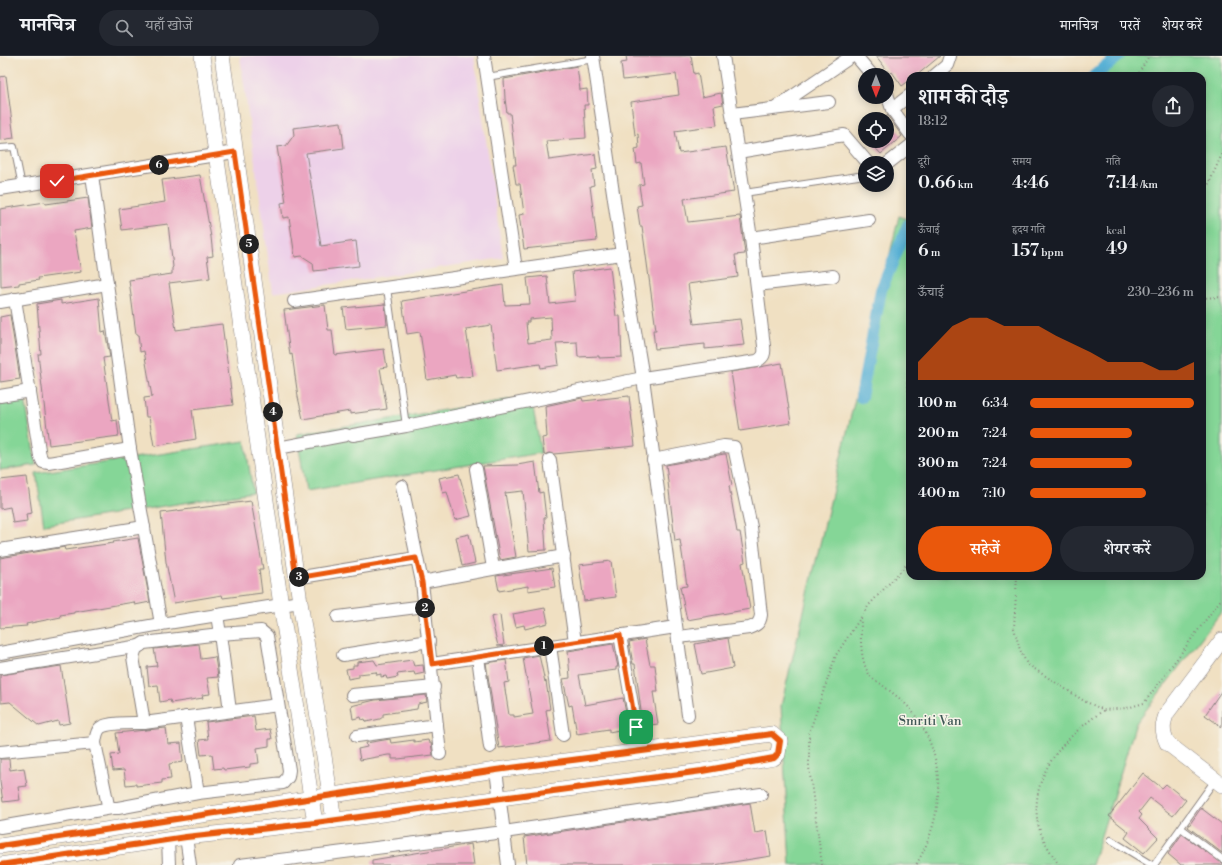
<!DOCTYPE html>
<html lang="hi">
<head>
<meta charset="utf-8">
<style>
	body { margin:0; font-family:"Libre Bodoni","Noto Serif Devanagari",serif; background:#242831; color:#f1f3f6; height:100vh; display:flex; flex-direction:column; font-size:15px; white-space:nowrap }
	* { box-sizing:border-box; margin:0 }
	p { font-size:13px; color:#9ea1a6 }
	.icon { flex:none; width:22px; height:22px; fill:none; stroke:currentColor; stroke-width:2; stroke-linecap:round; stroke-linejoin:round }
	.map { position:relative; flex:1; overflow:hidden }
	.drawer { position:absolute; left:906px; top:16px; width:300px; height:508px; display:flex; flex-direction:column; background:#171b24; border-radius:12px; box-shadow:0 2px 10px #0003 }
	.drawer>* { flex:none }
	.needle { width:26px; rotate:180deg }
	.fabs { position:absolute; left:858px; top:12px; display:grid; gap:8px }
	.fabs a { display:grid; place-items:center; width:36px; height:36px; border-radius:50%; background:#171b24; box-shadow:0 2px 10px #0003; font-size:20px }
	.pin { position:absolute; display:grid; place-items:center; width:34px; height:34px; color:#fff; margin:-17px; border-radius:8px; box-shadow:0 2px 6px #0006 }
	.km { position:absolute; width:20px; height:20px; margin:-10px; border-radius:50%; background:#222; color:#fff; font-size:11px; line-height:20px; text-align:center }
	.round { display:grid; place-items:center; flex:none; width:42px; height:42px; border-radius:21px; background:#242831 }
	.head { display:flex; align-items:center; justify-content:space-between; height:68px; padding:0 12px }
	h1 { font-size:22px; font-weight:600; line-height:30px }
	.metrics { display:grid; grid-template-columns:repeat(3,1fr); gap:6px; height:68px; padding:4px 12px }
	.metrics div { display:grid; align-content:center }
	.metrics b { font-size:17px; font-weight:600 }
	.metrics small { font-size:11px; font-weight:400 }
	.metrics p { font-size:11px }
	.chart { height:112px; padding:8px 12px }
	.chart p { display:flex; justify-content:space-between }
	.chart svg { width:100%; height:72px; margin-top:4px; fill:#ea580c; opacity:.7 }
	.action { display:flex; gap:8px; margin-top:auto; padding:8px 12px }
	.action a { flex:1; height:46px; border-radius:24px; background:#ea580c; color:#fff; font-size:16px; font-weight:600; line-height:46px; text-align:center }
	.action a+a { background:#242831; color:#f1f3f6 }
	ul { padding:0 12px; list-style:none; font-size:13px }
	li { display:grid; grid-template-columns:64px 48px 1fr; align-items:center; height:30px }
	li i { height:10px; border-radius:5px; background:#ea580c }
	header { display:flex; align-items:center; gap:24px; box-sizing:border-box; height:56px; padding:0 20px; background:#171b24; border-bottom:1px solid #363941 }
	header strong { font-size:19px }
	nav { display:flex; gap:22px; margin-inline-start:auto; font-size:14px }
	.search { width:280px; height:36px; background:#242831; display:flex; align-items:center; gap:10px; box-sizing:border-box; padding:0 14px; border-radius:22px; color:#9ea1a6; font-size:15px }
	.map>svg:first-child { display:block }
	.built { fill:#edd1e9 }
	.green { fill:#85d697; stroke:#547c69 }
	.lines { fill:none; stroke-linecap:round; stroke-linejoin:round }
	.canal { stroke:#58b1d5; stroke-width:12 }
	.building { fill:#eba6c1; fill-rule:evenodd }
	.service-casing { stroke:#89817e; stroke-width:8 }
	.minor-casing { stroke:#89817e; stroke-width:14 }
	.tertiary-casing { stroke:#89817e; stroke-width:16 }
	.path { stroke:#89817e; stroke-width:2; stroke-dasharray:1 3; stroke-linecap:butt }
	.service { stroke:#fff; stroke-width:6 }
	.minor { stroke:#fff; stroke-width:12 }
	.tertiary { stroke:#fff; stroke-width:15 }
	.cycleway-casing { stroke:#f7f3e8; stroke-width:8 }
	.cycleway { stroke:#e8590c; stroke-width:6 }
	.route-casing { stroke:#fff; stroke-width:8 }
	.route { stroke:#ea580c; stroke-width:5 }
	.labels { text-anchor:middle; stroke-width:3; stroke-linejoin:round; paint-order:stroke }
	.park-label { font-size:13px; fill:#405857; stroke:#f7f3e8 }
</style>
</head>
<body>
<header>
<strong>मानचित्र</strong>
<div class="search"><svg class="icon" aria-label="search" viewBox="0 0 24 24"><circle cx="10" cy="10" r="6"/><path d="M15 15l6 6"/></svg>यहाँ खोजें</div>
<nav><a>मानचित्र</a><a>परतें</a><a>शेयर करें</a></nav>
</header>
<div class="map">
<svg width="1222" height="809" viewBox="0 0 1222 809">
	<rect width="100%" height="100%" fill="#f7f3e8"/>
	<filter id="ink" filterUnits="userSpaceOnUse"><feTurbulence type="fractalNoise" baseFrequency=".025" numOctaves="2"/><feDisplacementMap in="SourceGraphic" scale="8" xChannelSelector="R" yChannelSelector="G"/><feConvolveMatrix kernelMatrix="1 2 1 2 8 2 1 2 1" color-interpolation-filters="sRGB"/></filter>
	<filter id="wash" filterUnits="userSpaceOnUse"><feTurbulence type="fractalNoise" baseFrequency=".012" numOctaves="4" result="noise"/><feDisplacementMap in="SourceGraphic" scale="16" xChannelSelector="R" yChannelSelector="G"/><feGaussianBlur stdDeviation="0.9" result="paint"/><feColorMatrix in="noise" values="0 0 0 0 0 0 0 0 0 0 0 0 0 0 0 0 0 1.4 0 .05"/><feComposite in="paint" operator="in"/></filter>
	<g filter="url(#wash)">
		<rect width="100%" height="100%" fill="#f0e0c2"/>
		<!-- built -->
		<path class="built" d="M240 0H474L503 202 273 237Z"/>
		<!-- green -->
		<g class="green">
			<path d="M1125 0H1222V555L1136 667 1092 809H790L781 650 899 160 910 164V520H1202V20H1100Z"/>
			<path d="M531 340 541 397 306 435 297 378Z"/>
			<path d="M25 343 36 409 0 414V347Z"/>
			<path d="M245 385 253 436 44 469 36 417Z"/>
		</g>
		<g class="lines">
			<!-- canal -->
			<g class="canal">
				<path d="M1094 20 1119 0"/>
				<path d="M861 341 881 234 908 169 910 170"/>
			</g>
		</g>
		<g id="blocks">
			<!-- building -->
			<g class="building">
				<path d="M626 0H691L694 18 698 17 702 41 721 37 723 48 714 50 717 69 675 75 679 97 726 91 734 136 684 143 688 166 740 160 745 198 735 199 738 221 688 228 694 268 740 263 744 289 705 293V288L655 293 653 274H656L642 170H640L637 150 642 149 639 129 644 128 641 107 637 108 635 93 639 92 638 78 635 79 631 46 679 39 676 18 623 24 621 7 627 6Z"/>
				<path d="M876 0H940L916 20H910V24L902 30 892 16 890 18Z"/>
				<path d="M577 10 580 34 587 33 588 49H584L586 82 546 85 549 104 595 98 597 113 592 114 594 129 590 130 597 185 524 193 519 159 524 158 520 128H516L513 109H516L510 57H507L505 43 504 23Z"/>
				<path d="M6 20 14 82 0 84V21Z"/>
				<path d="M887 59 902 80 881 98 869 85H887Z"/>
				<path d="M341 66 344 92 306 97 321 190 356 185 359 210 314 215 313 207 302 200 295 201 289 161 283 162 281 147 286 146 277 91 286 90 294 79 293 72Z"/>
				<path d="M200 119 211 181 213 200 207 201 210 222 169 227 176 274 222 268 233 349 192 354 196 383 154 390 149 361H146L144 342 152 341 144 295 140 296 138 278H136L129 224 172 218V212L173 211 168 168 122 174 119 153 165 146 162 124Z"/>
				<path d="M88 142 92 172 74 175 81 216 38 222 39 224 19 227V229L1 231 0 153 45 146 46 148Z"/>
				<path d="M610 211 616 260H620L622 301 599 302V300L578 301 577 286 556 287 559 309 541 312 540 308 497 314 491 269 466 273 473 320 456 322 455 319 427 324 420 276 407 278 402 245 503 229 505 249 530 248 527 222 547 220 550 248 575 245 572 216ZM551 261 552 284 528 287 526 266H529V263Z"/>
				<path d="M99 242 102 276 105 275 110 301 103 302 112 365 117 364 119 380 49 389 38 298H41L37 248 61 244V248Z"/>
				<path d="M385 248 387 269 346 273 343 252Z"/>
				<path d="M325 249 328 274H332L335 299 384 293 387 311 380 312 387 353 350 358V355L303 363 298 341 292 298 290 299 284 254Z"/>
				<path d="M10 259 20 323 0 326V261Z"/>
				<path d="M782 307 791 367 740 375 731 316Z"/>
				<path d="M629 340 635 390 554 398 549 397 544 399 542 382 547 381 545 350 582 342 583 345Z"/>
				<path d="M724 398H726L732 429 729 430 737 476H740L745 506 742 507 750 553 687 564 680 531 687 530 680 484 675 485 666 409Z"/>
				<path d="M535 406 539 437 543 436 546 462H544L546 494 529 495 523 435 505 437 516 501 500 504 483 410 517 409Z"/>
				<path d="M459 418 471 460 455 464 447 436 443 437 439 422Z"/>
				<path d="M27 421 32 457 26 458 27 465 13 467 10 451 0 453V424Z"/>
				<path d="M251 445 263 513H259L262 537 223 542 222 539 174 547 166 506 161 457Z"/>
				<path d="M469 478 475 507 462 510 456 481Z"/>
				<path d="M138 482 150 546 135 549 134 546 74 556V557L60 559 61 561 26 568 27 570 0 572V502L59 492 64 491 65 494 114 487 113 486Z"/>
				<path d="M611 505 616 541 584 545 579 509Z"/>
				<path d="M552 512 555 531 528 535V530L499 535 496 520Z"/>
				<path d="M545 552 548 567 525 573 524 569 516 571 513 558Z"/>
				<path d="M500 559 504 589 498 590 491 561Z"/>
				<path d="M728 582 733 612 701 618 695 588Z"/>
				<path d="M645 583 650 609H655L658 636H653L658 668 643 670 635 608H633L629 586Z"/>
				<path d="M199 588 201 603 215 601 218 621 207 622 210 638 202 639 203 642 171 647 170 644 160 646 158 629 149 630 147 611 157 610 154 593Z"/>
				<path d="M613 588 618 611H616V614L579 619 585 649 623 642 629 672 609 676V673L577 678 572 649 569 650 563 623 570 622 568 595Z"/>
				<path d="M539 599 545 626 546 625 550 653 546 654 551 685 499 692 486 607 506 604 509 626 504 627 509 659H514V661L533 658 523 602Z"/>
				<path d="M374 604 377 609 412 604 414 610 423 609 424 617 415 619 414 616 397 618 398 621 387 623 386 620 381 621V618L377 619 376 616 359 618V621L348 623 346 613 353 612V609H357V606Z"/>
				<path d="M61 610 70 667 59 669 58 665 39 670 10 646 1 647 0 619Z"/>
				<path d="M1222 634V671L1205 659Z"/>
				<path d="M426 639 427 646 418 648 417 653 383 658V661L380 663 366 666 365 663 362 664 361 661 353 663 351 650 375 644Z"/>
				<path d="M254 660 256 675 270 673 272 683H269V690L257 692 259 707 250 708V711L224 714 223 712 214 713 212 698 201 699 199 684 208 683 206 666Z"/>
				<path d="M166 672 168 688 181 687 183 706 169 708 171 723 162 724V727L136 730V728L126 729 124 714 113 715 111 699 119 698 116 677Z"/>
				<path d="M390 683 391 687 414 684V686L428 684 429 687H431L433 699 398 703H392V699H388L360 704 358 693 367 691 366 687Z"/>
				<path d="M0 703H9L10 714 24 712 27 730 18 731 20 744 3 746 0 726Z"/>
				<path d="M1143 717 1162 732 1166 728 1186 744 1173 760 1150 742 1139 756 1142 759 1139 763 1158 782 1144 797 1125 782 1129 776 1109 760Z"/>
				<path d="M750 747 755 777 767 775 771 800 714 809H527L524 781Z"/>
				<path d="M1201 752 1222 768V797L1188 771Z"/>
				<path d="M1182 778 1222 807V809H1181L1168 798Z"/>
				<path d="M471 788 474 809H372V804Z"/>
			</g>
		</g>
	</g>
	<g filter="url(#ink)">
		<use href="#blocks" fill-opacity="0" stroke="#89817e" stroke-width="1"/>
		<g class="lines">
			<defs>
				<g id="service">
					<path d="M487 21 594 3"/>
					<path d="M0 92 14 91 22 130"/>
					<path d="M744 137 865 119"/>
					<path d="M387 232 406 370"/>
					<path d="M1181 772 1222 803"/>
					<path d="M1111 784 1152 809"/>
					<path d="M1154 809 1215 724"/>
				</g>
				<g id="minor">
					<path d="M484 0 516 213"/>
					<path d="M593 0 622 198 643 322 688 659"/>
					<path d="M856 0 872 19"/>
					<path d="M934 20 947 9 950 0"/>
					<path d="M887 38 892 53 910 78"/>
					<path d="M777 51 852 0"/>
					<path d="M892 53 910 39"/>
					<path d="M732 58 829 46"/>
					<path d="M738 96 844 79 868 107"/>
					<path d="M887 108 910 90"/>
					<path d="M92 119 130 393 161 568"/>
					<path d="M0 133 235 96"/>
					<path d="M751 182 869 164"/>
					<path d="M757 229 833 220"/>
					<path d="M15 243 40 400 43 406 49 407 130 393"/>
					<path d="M294 245 622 198"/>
					<path d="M0 246 107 228"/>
					<path d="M0 340 30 335"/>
					<path d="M353 379 406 370 643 322 757 305C764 301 765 298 764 290L751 182 723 0"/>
					<path d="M278 392 346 379"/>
					<path d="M550 404 575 586"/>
					<path d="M653 404 724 390 734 391 751 471 761 559C760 567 757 569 749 572L679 581"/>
					<path d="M476 413 493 512"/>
					<path d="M402 430 422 526 440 698"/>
					<path d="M0 494 144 471"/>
					<path d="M296 522 416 502"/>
					<path d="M422 526 564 500"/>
					<path d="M217 559 220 578 144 587 136 592 133 601 144 667C135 667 107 666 100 672 96 676 96 681 95 687L108 749 112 752H118L198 737 283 727 288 721 289 714 267 580 261 575 220 578 230 655"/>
					<path d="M338 561 425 550"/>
					<path d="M620 579 636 671"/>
					<path d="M550 590 563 679"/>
					<path d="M0 597 161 568 300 546"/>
					<path d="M343 599 429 585"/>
					<path d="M478 601 490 691"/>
					<path d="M432 608 676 571"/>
					<path d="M0 612 140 590"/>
					<path d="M352 639 434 631"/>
					<path d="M186 661 198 737"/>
					<path d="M144 667 278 649"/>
					<path d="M357 680 437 669"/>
					<path d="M0 696 95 687"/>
					<path d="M496 714 508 809"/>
					<path d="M0 771 112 752"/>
					<path d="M186 781 190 809"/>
					<path d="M168 783 169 809"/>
					<path d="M240 809 504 776 761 738"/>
				</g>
				<g id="tertiary">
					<path d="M202 0 281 549 315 767"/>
					<path d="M222 0 300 546 334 764"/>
					<path d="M1222 584 1167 657C1162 668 1162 676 1167 687L1222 729"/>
					<path d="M0 790 496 714 772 678 780 685 778 698 774 702 702 715 315 767 186 781 0 809"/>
				</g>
			</defs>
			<!-- service casing -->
			<use href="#service" class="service-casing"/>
			<!-- minor casing -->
			<use href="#minor" class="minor-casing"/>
			<!-- tertiary casing -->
			<use href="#tertiary" class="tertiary-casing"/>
			<!-- path -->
			<g class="path">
				<path d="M1137 20 1149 0"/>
				<path d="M1202 143 1222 98"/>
				<path d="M1202 242 1222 241"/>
				<path d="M910 306 907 330 910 341"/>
				<path d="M1017 520 1014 572 1020 594 1027 608 1084 645 1104 654 1127 652 1144 647 1222 542"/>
				<path d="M861 562C861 581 859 605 871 621 873 624 878 626 881 628 891 636 903 644 911 654 948 700 945 760 916 809"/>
				<path d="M822 809 809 711V677L836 599 869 549 910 505"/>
				<path d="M1059 809C1050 795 1039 779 1037 762 1032 713 1068 679 1104 654"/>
			</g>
			<!-- service -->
			<use href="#service" class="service"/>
			<!-- minor -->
			<use href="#minor" class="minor"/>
			<!-- tertiary -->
			<use href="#tertiary" class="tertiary"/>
			<defs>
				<path id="cycleway" d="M0 790 496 714 772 678 780 685 778 698 774 702 702 715 315 767 186 781 0 809"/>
			</defs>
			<!-- cycleway casing -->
			<use href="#cycleway" class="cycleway-casing"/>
			<!-- cycleway -->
			<use href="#cycleway" class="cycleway"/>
		</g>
	</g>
	<g class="lines" filter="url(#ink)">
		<defs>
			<path id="route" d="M57 125 235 96 296 522 416 502 422 526 432 608 620 579 636 671"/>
		</defs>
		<!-- route casing -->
		<use href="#route" class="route-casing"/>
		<!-- route -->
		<use href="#route" class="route"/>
	</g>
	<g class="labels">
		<!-- park labels -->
		<g class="park-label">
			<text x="930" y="669">Smriti Van</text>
		</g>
	</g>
</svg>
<div class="fabs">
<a><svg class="needle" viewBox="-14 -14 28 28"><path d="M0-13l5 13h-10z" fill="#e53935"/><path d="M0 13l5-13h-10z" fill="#9ea1a6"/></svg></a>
<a><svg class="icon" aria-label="locate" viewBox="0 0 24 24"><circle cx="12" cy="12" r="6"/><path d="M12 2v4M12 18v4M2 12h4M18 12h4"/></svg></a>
<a><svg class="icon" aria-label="layers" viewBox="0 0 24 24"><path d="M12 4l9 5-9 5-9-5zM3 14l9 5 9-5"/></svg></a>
</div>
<div class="pin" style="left:636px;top:671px;background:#1e9e55"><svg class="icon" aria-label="arrive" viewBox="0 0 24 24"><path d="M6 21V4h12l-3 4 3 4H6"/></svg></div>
<div class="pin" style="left:57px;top:125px;background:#d93025"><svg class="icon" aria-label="check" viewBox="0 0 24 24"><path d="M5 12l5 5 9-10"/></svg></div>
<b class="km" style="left:544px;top:590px">1</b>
<b class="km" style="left:425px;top:552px">2</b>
<b class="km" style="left:299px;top:521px">3</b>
<b class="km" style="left:273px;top:356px">4</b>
<b class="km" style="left:249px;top:188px">5</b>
<b class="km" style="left:159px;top:109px">6</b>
<section class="drawer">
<div class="head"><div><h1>शाम की दौड़</h1><p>18:12</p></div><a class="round"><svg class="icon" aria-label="share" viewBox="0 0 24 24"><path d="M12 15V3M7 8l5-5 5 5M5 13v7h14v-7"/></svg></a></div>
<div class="metrics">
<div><p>दूरी</p><b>0.66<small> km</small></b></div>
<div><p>समय</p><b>4:46</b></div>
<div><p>गति</p><b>7:14<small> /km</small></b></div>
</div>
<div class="metrics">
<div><p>ऊँचाई</p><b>6<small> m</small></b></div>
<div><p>हृदय गति</p><b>157<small> bpm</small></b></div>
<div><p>kcal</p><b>49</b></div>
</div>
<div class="chart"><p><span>ऊँचाई</span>230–236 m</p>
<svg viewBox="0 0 160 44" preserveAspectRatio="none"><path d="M0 44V33L10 22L20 11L30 6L40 6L50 11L60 11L70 11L80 17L90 22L100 27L110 33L120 33L130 33L140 38L150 38L160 33V44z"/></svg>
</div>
<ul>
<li><b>100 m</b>6:34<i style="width:100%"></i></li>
<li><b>200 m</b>7:24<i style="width:62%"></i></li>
<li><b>300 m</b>7:24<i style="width:62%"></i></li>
<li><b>400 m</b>7:10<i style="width:71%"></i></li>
</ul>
<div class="action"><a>सहेजें</a><a>शेयर करें</a></div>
</section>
</div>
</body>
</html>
